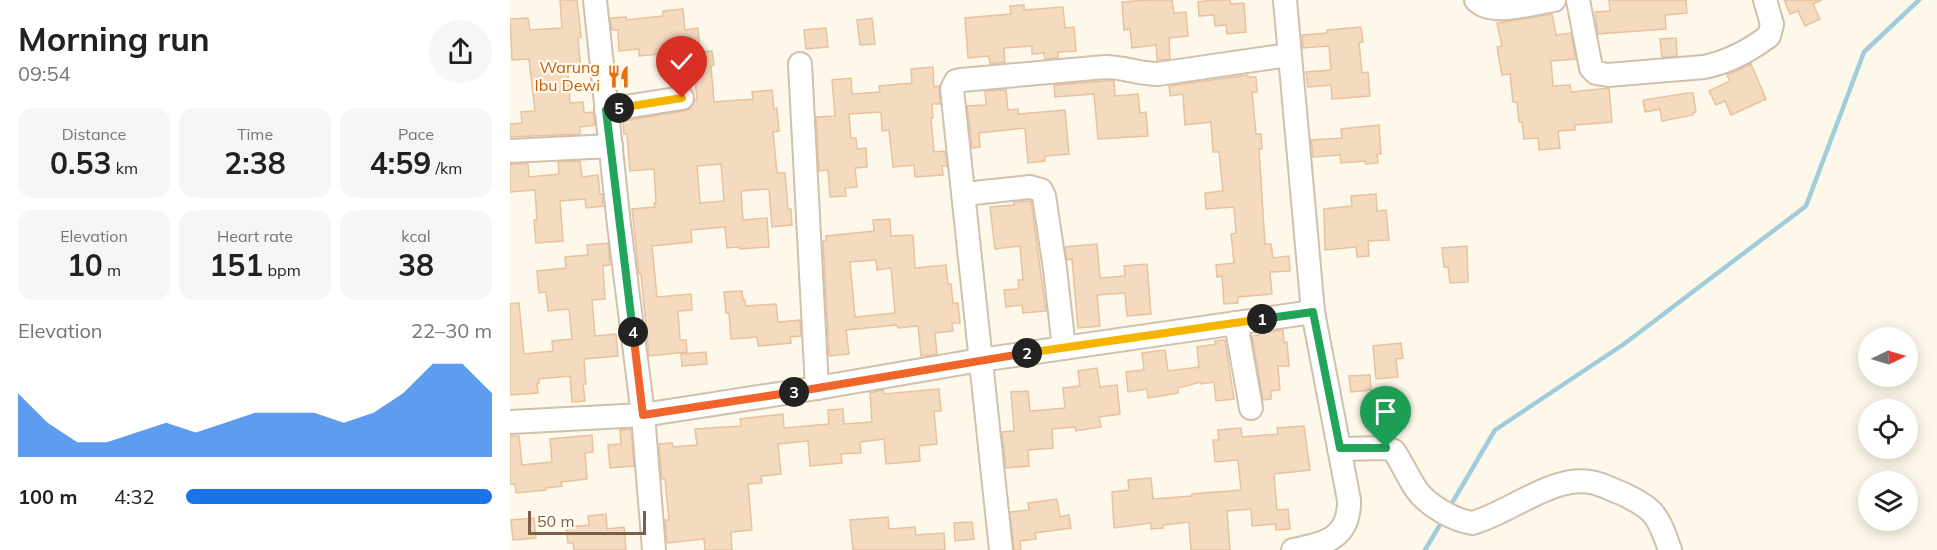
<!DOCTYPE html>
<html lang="en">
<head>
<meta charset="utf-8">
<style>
	body { margin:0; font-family:Mulish,sans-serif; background:#f6f6f6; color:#202124; height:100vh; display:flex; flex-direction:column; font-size:22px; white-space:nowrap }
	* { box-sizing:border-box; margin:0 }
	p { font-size:20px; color:#757577 }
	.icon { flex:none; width:33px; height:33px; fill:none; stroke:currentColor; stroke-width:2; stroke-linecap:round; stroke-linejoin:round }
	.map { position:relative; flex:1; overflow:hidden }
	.details { display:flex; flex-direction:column; background:#fff; width:510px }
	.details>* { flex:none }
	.needle { width:39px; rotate:85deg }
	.controls { position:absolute; left:1348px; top:327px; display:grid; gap:12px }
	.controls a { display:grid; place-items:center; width:60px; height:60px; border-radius:50%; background:#fff; box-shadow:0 3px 15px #0003; font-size:30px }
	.scale { position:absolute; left:18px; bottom:15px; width:118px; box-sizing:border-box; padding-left:6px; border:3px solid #7a604a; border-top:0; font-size:16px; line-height:21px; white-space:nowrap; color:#7a604a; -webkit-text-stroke:4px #fffbf0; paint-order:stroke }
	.pin { position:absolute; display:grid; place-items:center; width:51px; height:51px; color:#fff; margin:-62px -26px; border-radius:50% 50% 50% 0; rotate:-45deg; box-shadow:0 0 6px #0007 }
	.pin .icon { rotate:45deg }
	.km { position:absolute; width:30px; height:30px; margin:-15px; border-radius:50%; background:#222; color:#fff; font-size:16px; line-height:30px; text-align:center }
	.round { display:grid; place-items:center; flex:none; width:63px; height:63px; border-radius:32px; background:#f6f6f6 }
	.overview { display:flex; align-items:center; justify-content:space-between; height:102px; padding:0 18px }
	h1 { font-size:33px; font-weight:700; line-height:45px }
	.stats { display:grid; grid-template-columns:repeat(3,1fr); gap:9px; height:102px; padding:6px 18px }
	.stats div { display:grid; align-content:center; border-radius:15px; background:#f6f6f6; text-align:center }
	.stats b { font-size:30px; font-weight:700 }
	.stats small { font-size:16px; font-weight:400 }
	.stats p { font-size:16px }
	.chart { height:168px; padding:12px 18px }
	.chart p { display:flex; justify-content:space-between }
	.chart svg { width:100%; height:108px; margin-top:6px; fill:#1a73e8; opacity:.7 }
	ul { padding:0 18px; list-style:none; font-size:20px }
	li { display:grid; grid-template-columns:96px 72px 1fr; align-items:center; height:45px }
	li i { height:15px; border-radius:8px; background:#1a73e8 }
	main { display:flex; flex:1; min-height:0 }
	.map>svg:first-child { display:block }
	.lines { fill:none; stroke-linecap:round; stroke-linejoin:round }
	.stream { stroke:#a1ccdb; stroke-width:4.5 }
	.building { fill:#f4dabf; stroke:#e8c29e; stroke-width:1.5; fill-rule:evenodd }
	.minor-casing { stroke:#d1c0ad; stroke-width:26 }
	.minor { stroke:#fff; stroke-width:22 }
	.split-1-casing { stroke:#fff; stroke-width:12 }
	.split-2-casing { stroke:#fff; stroke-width:12 }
	.split-3-casing { stroke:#fff; stroke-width:12 }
	.split-4-casing { stroke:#fff; stroke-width:12 }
	.split-5-casing { stroke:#fff; stroke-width:12 }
	.split-6-casing { stroke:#fff; stroke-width:12 }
	.split-1 { stroke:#22a559; stroke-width:8 }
	.split-2 { stroke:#f5b400; stroke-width:8 }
	.split-3 { stroke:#f0652b; stroke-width:8 }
	.split-4 { stroke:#f0652b; stroke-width:8 }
	.split-5 { stroke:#22a559; stroke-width:8 }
	.split-6 { stroke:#f5b400; stroke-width:8 }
	.labels { text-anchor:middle; stroke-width:4.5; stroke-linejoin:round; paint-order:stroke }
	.food-label { font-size:16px; fill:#c56008; stroke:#fffbf0; text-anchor:end }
</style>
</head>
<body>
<main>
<section class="details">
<div class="overview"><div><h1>Morning run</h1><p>09:54</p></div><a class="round"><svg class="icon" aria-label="share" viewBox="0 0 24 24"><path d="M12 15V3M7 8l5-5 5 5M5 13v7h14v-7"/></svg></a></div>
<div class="stats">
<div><p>Distance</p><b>0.53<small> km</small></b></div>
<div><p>Time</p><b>2:38</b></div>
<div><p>Pace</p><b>4:59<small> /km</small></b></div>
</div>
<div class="stats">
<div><p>Elevation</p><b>10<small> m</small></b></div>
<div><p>Heart rate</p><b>151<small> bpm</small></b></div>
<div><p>kcal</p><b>38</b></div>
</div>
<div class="chart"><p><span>Elevation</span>22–30 m</p>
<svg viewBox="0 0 160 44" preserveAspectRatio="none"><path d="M0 44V18L10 30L20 38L30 38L40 34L50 30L60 34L70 30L80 26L90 26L100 26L110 30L120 26L130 18L140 6L150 6L160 18V44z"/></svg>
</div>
<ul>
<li><b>100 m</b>4:32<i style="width:100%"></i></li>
</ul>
</section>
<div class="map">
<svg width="1427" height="550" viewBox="0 0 1427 550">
	<rect width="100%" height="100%" fill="#fdf8e9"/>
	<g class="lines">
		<!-- stream -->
		<g class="stream">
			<path d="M939 508 985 430 1114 344 1296 206 1354 52 1409 0"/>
			<path d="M915 550 934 518"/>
		</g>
	</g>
	<!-- building -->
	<g class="building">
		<path d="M50 0H67L70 26 71 37 68 38 71 72 58 73 60 103 73 102 74 113 83 112 85 125 70 127V134L0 137V124L12 123 11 112 25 111 19 59 2 60 0 19 18 18 20 30 52 28Z"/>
		<path d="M639 0H662L664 13 676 12 678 36 659 38 660 59 647 60 646 45 622 48 620 29 614 30 612 2Z"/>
		<path d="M703 0H720L721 4 734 3 736 32 717 34 716 25 705 26 704 15 689 16 688 2Z"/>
		<path d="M1099 0H1176L1177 13 1155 15 1156 29 1088 34 1085 12 1100 11Z"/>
		<path d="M1274 0H1312L1303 4 1310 19 1295 26 1288 11 1280 14Z"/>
		<path d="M514 5V10L553 7 555 28 564 27 566 51 548 52V58L535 59 534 53 522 54V46L494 48 495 62 480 64 479 56 458 58 455 18 501 14 500 6Z"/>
		<path d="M173 9 175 30 188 28 190 52 202 51 204 65 201 66 204 102 243 99 242 92 262 90 264 109 267 108 269 131 263 132 267 173H275L278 209H281L282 225 262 227 259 189 231 191 233 220 257 218 259 247 230 249 229 247 217 248 215 227 181 230 182 242 142 246 147 297 181 294 182 310 168 311 170 340H176L177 352 139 356 131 274H129L122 209 145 207 144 203H146L144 169 120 171 117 134H114L113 121 174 111 180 109 185 100H187L184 67 152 70 151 54 129 56V49L109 51 108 30H102L100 18 116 17V20L153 16V11ZM211 164 214 201 190 203 187 166Z"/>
		<path d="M1042 14 1046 35 1061 33 1066 59 1041 61 1043 86 1060 85 1061 92 1099 88 1102 122 1065 125V130L1048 131 1050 148 1029 150 1028 138 1014 139 1012 122H1009L1007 102H1003L1000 74 992 75 987 47 992 46 987 23Z"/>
		<path d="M362 18 365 44 350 45 347 20Z"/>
		<path d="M851 27 853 42 849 43 852 73 858 72 860 96 822 99 821 85 798 87 796 72 821 70 819 46 793 48 792 35 818 33 817 30Z"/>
		<path d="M316 28 318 47 296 49 294 30Z"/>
		<path d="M1166 38 1167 56 1152 57 1150 39Z"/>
		<path d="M1241 64 1256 99 1221 115 1215 101 1206 105 1199 91 1220 81 1217 75Z"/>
		<path d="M423 67 424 87 429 86 430 104H422L423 118H421L424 152 435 151 437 166H432L433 175 405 177 404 165 383 167 379 130 372 131 371 112 339 114 341 138H346L347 149 356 148 357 167 345 168 347 187 335 188 336 196 320 197 318 170 309 171 306 117 325 116 322 80 341 78 342 94 370 92 369 86 402 83 401 69Z"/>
		<path d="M738 75V77H746L747 92H742L746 134H751L752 149H749L755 244H761L763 258 779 256 780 271 760 272 762 294 728 297V303L714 304 712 276 707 277 706 265 724 263 721 234 726 233 724 207 696 209 695 193 713 191 709 152H703L701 122 675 125 673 94 660 96 659 86Z"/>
		<path d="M595 81H604L605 96 628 94 630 113 636 112 638 136 588 139 584 94 545 97 544 85Z"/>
		<path d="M496 90 498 110 508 109V114L555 110 559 154 535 156V161L518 163 515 128 469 133 470 147 462 148 457 106 476 105 475 91Z"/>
		<path d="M1178 93H1183L1186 112 1183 113V115L1152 121 1150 109 1135 112 1133 100Z"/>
		<path d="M869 125 871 154H867L868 163 856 164 855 161 831 163 830 155 803 157 801 140 832 138 831 129Z"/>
		<path d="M70 161 72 177 88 175 90 194H92L93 206 76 208 75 199 50 201 53 241 26 243 24 220H27L25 190 0 192V164H18L19 177 49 174 48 162Z"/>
		<path d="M866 194 867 211 876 210 879 240 858 241 859 256 847 257 846 247 815 250 814 209 842 206 841 196Z"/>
		<path d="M521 201 536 311 513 313 512 305 496 307 494 290 509 289 508 280H513L510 246 485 249 480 207 504 205V202Z"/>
		<path d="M380 219 381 236 403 235 405 268 436 265 438 284H441L443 303H448L450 323H442L443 331 425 333 427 354 411 356 408 326 388 328 387 325 336 330 339 354 319 356 313 241H316V236L364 231 363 220ZM366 260 367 270 381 268 385 313 345 317 340 262Z"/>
		<path d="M98 243 100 265 93 266 95 299 82 300 85 336 106 334 108 356 74 359 76 384H73L75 401 62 402 60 376 29 379V383L27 384 28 393 0 395V304L9 303 14 354 43 351 42 341 62 339 59 309 38 311 36 292 29 293 27 271 56 268 55 257 78 255 77 245Z"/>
		<path d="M587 244 590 278 615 276 614 266 637 264 641 314 617 316 615 293 587 295 590 326 568 328 562 259 557 260 555 247Z"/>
		<path d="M957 246 958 282 940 283 938 267H934L932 248Z"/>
		<path d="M232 291 233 300H235L236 306 266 304 268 322 290 320 291 336 280 337 281 343 248 346 247 337 221 339 219 313H216L214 292Z"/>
		<path d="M773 330 774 343 777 342 779 366H768L770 390 761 391V399L753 400 742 336 749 335V333Z"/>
		<path d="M715 340 724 399 706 401 704 382 691 384V382L668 388V393L638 398 637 389 618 392 616 372 634 370 632 353 655 350 658 371 689 367 687 347 706 344 705 341Z"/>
		<path d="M891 343 893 358 886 359 888 377 866 379 863 346Z"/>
		<path d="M196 352 197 364 172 366 171 354Z"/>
		<path d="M587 368 590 387 607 385 610 414 589 417 591 427 566 431 565 427 542 429 543 448 518 450 519 466 496 468 492 432 504 431 501 392 518 391 520 411 555 408 553 388 570 386 568 371Z"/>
		<path d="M860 375 861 390 841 392 839 376Z"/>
		<path d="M429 389 431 411H424L427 444 409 446 410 461 376 464 374 439 350 442 351 453 331 454 332 463 300 466 298 441 268 444 271 474 251 476 252 483 238 484 242 530 221 532 222 550H195L194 539 157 543 155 520H159L155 479H152L149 444 162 443 163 447 187 445 185 429 231 426 230 419 255 416 273 414 274 428 319 424 318 410 333 409 334 424 362 422 360 393 373 390 374 394Z"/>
		<path d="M794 426 800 470 764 474 767 510 778 509 780 529 766 530V524L742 526 741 509 717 511 720 550H681L679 522 653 525V528L641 529V523L604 528 602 492 619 490 618 480 641 478 643 499 682 496V494L731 490 728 460 705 462 703 440H709L708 430 731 428 732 437 768 434 767 428Z"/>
		<path d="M121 429 124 466 100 468 98 445 111 444 110 430Z"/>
		<path d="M82 435 83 452 75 453 77 479 51 482 52 486 36 488V490L6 493 5 484H0V436H9L12 465 42 462 40 439Z"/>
		<path d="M547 499 550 517 559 515 561 528 525 533 526 539 510 541 511 550H504L500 512 519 510 518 503Z"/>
		<path d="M96 514 97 529 114 527 116 550H64L63 543H58L56 527 79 525 78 516Z"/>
		<path d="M378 517 379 529 405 527 406 535 434 533 435 550H343L340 520Z"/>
		<path d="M24 518 26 538 3 540 1 520Z"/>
		<path d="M462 522 464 539 445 541 444 523Z"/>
	</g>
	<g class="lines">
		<defs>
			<g id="minor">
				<path d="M85 0 109 225 133 415 144 550"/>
				<path d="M775 0 803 312 839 500C840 538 815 544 783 550"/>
				<path d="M966 0C981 17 1023 3 1044 0"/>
				<path d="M1068 0 1081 68 1086 73 1098 75 1194 67C1219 62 1239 51 1259 36L1262 24 1255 0"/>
				<path d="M290 64 307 388"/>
				<path d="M96 110 172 98"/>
				<path d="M0 151 101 146"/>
				<path d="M455 194 520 187 531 190 534 196 545 269 554 348"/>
				<path d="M726 323 741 408"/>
				<path d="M0 422 133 415 307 388 470 360 803 312"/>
				<path d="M829 449 876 448 884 451C892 463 898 477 906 489 917 505 943 520 962 523 999 514 1045 472 1085 483 1094 485 1102 490 1111 493 1145 509 1148 515 1160 550"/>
				<path d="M491 550 442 89 446 81 451 80 595 67C613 67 630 74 648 74L779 55"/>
			</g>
		</defs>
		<!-- minor casing -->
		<use href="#minor" class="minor-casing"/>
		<!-- minor -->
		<use href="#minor" class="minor"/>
	</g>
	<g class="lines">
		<defs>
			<path id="split-1" d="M752 319 803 312 830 448H876"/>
			<path id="split-2" d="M517 353 752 319"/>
			<path id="split-3" d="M284 392 517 353"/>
			<path id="split-4" d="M123 332 133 415 284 392"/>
			<path id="split-5" d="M109 108 96 110 123 332"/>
			<path id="split-6" d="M109 108 172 98"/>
		</defs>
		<!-- split-1 casing -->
		<use href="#split-1" class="split-1-casing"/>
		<!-- split-2 casing -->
		<use href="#split-2" class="split-2-casing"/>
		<!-- split-3 casing -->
		<use href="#split-3" class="split-3-casing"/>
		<!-- split-4 casing -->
		<use href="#split-4" class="split-4-casing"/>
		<!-- split-5 casing -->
		<use href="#split-5" class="split-5-casing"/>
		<!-- split-6 casing -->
		<use href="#split-6" class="split-6-casing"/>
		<!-- split-1 -->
		<use href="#split-1" class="split-1"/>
		<!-- split-2 -->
		<use href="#split-2" class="split-2"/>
		<!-- split-3 -->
		<use href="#split-3" class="split-3"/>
		<!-- split-4 -->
		<use href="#split-4" class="split-4"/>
		<!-- split-5 -->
		<use href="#split-5" class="split-5"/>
		<!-- split-6 -->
		<use href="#split-6" class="split-6"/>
	</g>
	<!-- icons -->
	<defs>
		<symbol id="restaurant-bare" viewBox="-9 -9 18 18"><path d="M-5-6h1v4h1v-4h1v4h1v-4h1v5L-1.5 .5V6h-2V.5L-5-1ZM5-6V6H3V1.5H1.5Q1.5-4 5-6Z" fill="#e8710a" stroke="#fffbf0" stroke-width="2.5" paint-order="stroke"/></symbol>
	</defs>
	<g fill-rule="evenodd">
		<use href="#restaurant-bare" x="92" y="60" width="33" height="33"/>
	</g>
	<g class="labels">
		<!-- food labels -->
		<g class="food-label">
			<text x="90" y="73">Warung<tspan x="90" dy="18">Ibu Dewi</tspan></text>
		</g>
	</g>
</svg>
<div class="controls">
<a><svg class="needle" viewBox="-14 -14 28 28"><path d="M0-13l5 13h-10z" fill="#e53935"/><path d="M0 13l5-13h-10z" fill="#757577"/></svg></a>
<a><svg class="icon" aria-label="locate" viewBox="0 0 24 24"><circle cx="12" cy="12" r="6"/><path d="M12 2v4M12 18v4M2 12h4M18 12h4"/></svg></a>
<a><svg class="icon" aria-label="layers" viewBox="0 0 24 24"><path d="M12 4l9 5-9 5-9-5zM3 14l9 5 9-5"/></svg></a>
</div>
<div class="scale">50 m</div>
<div class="pin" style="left:876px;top:448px;background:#1e9e55"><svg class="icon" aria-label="arrive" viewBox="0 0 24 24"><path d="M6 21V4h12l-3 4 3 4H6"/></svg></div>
<div class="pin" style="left:172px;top:98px;background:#d93025"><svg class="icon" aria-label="check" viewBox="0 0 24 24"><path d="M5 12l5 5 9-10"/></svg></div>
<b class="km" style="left:752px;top:319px">1</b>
<b class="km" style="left:517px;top:353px">2</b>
<b class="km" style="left:284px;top:392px">3</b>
<b class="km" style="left:123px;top:332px">4</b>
<b class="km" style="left:109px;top:108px">5</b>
</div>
</main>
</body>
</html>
